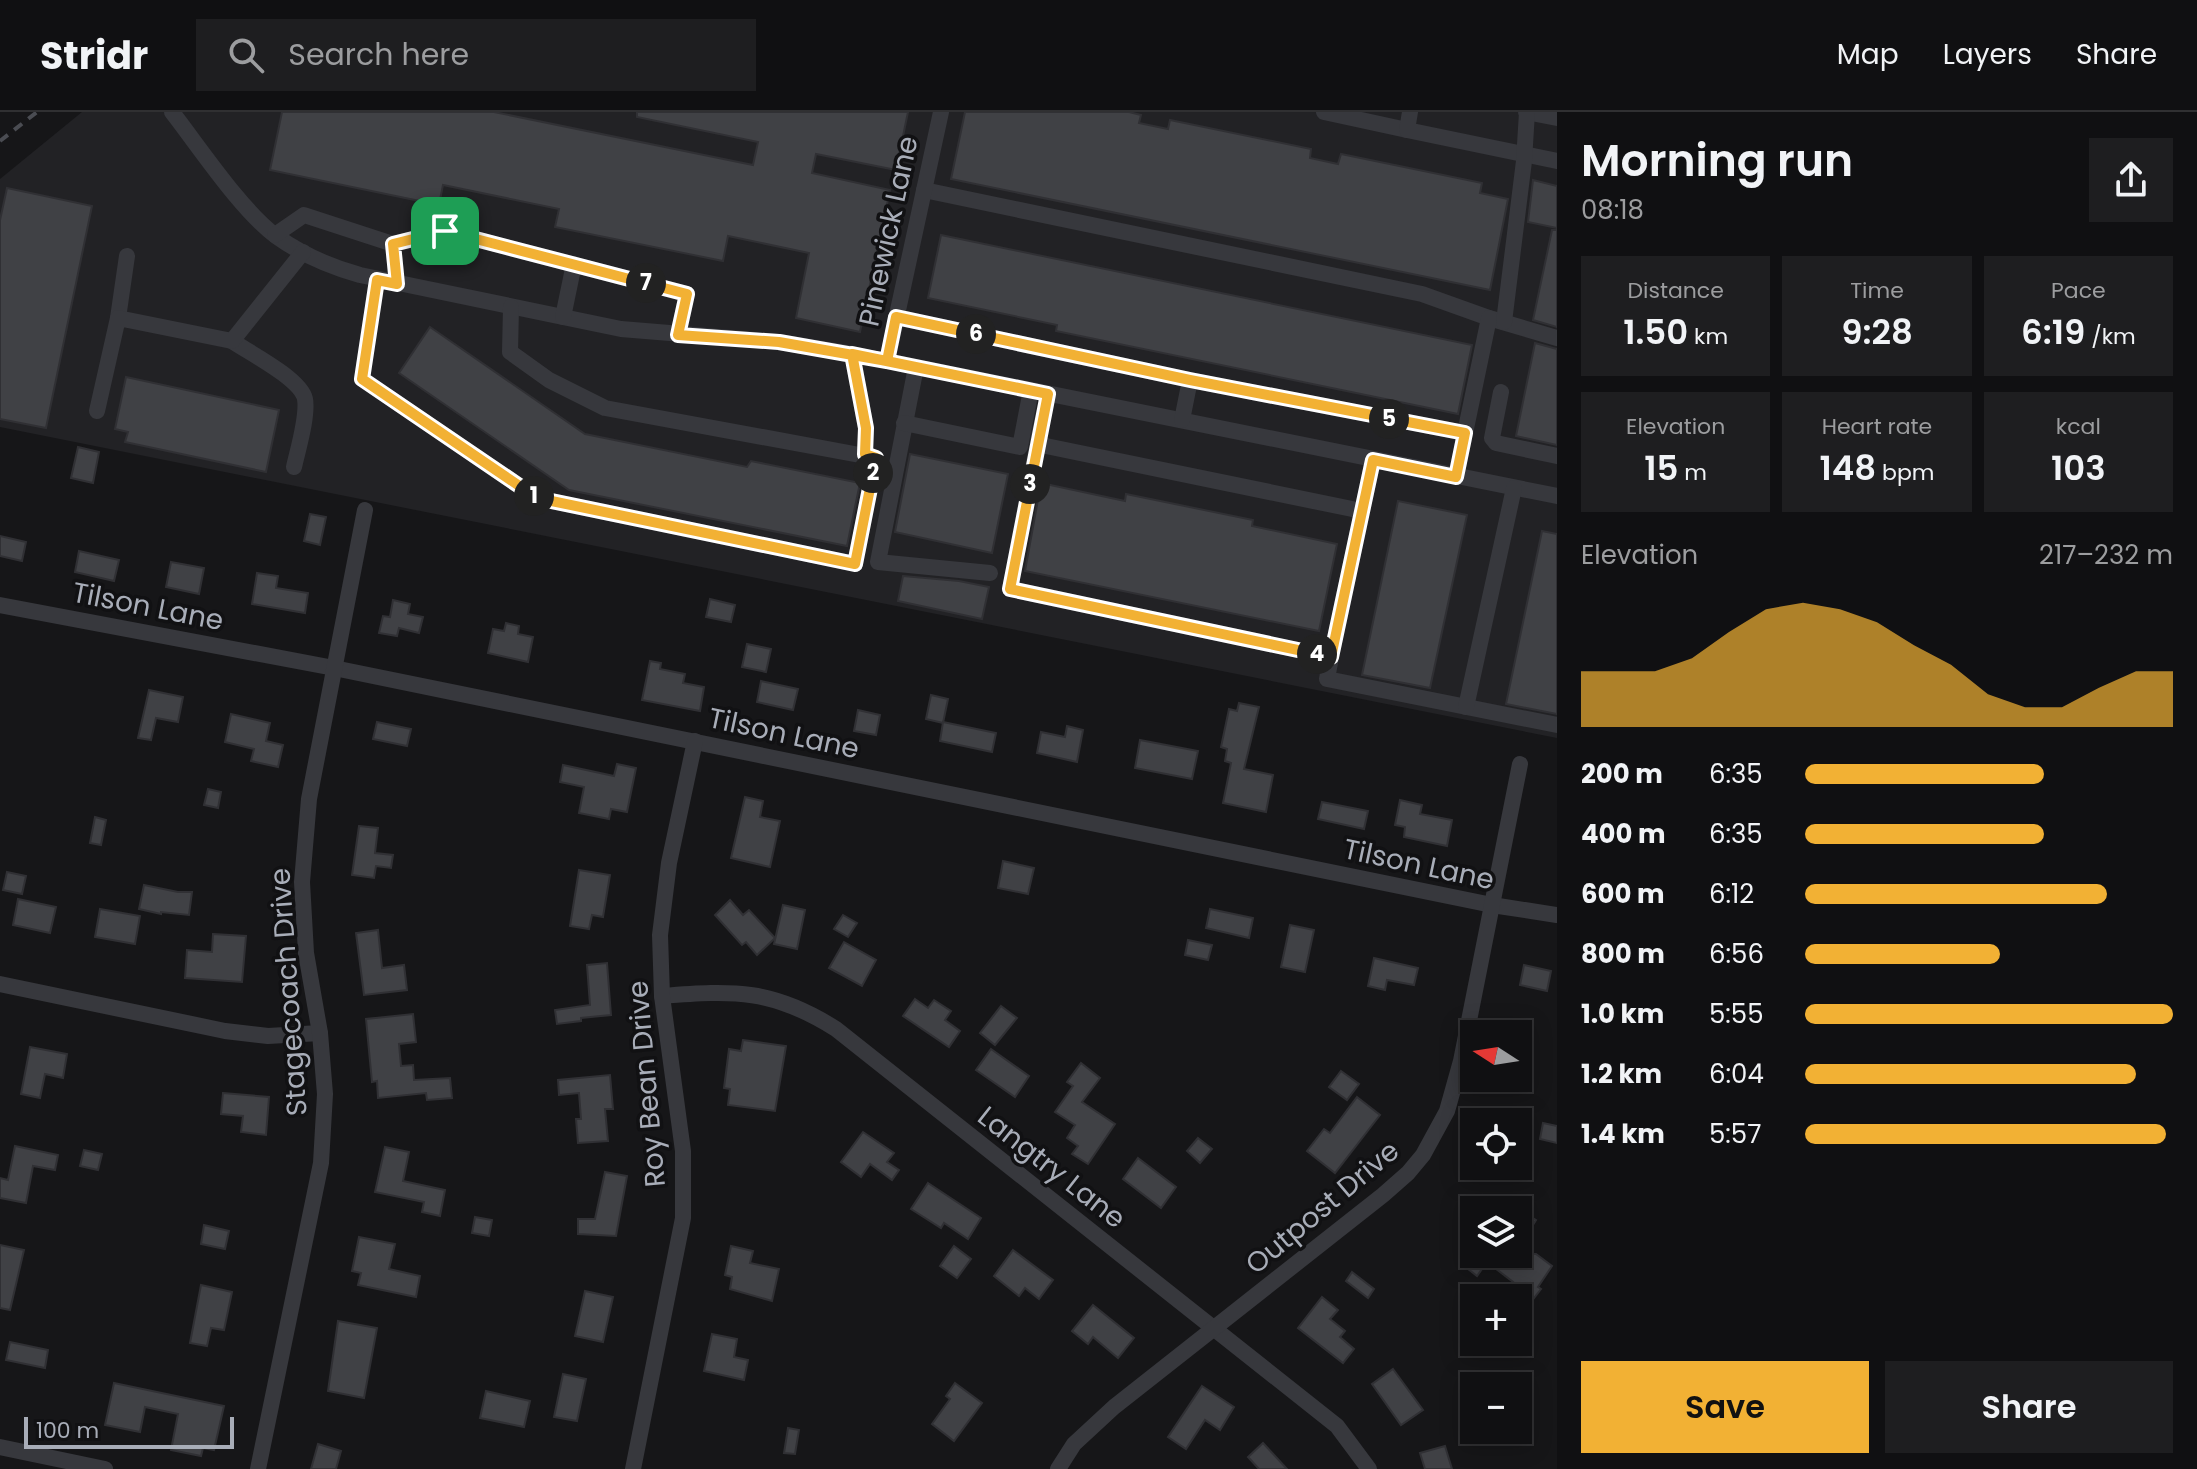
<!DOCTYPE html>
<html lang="en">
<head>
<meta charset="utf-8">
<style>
	body { margin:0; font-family:Poppins,sans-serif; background:#1e1e20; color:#f1f3f6; height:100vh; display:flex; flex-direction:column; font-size:30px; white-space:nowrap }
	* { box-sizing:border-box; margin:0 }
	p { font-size:26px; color:#9c9d9f }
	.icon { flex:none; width:44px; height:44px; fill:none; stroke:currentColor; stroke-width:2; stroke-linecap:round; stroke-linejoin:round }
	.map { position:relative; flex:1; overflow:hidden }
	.panel { display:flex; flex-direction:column; background:#101012; width:640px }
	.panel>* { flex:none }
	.needle { width:52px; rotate:282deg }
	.controls { position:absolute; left:1460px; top:908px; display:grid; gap:16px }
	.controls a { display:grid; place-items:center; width:72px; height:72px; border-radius:0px; background:#101012; box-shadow:0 4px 20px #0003,0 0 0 2px #303032; font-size:40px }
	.scale { position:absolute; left:24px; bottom:20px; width:210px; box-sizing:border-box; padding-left:8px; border:4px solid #a8adb8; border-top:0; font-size:22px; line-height:28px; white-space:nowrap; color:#a8adb8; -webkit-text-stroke:6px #111113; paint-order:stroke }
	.pin { position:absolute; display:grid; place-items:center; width:68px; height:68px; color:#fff; margin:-34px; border-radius:16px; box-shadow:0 4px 12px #0006 }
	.km { position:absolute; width:40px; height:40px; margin:-20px; border-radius:50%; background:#222; color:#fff; font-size:22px; line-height:40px; text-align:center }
	.round { display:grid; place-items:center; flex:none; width:84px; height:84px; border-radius:0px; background:#1e1e20 }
	.headline { display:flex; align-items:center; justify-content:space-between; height:136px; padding:0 24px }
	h1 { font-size:44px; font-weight:600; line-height:60px }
	.stats { display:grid; grid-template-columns:repeat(3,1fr); gap:12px; height:136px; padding:8px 24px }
	.stats div { display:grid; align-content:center; border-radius:0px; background:#1e1e20; text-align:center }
	.stats b { font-size:34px; font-weight:600 }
	.stats small { font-size:22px; font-weight:400 }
	.stats p { font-size:22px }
	.chart { height:224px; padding:16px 24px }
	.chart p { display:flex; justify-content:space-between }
	.chart svg { width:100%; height:144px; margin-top:8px; fill:#f2b134; opacity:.7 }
	.action { display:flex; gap:16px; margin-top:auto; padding:16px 24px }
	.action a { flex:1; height:92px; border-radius:0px; background:#f2b134; color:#111; font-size:32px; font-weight:600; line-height:92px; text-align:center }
	.action a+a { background:#1e1e20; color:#f1f3f6 }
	ul { padding:0 24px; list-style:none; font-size:26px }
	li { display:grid; grid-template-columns:128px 96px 1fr; align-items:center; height:60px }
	li i { height:20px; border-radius:10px; background:#f2b134 }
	header { display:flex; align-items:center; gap:48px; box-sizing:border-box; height:112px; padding:0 40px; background:#101012; border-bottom:2px solid #303032 }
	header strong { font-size:38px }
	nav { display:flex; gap:44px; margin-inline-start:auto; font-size:28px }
	.search { width:560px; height:72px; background:#1e1e20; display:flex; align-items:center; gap:20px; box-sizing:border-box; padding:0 28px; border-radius:0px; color:#9c9d9f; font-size:30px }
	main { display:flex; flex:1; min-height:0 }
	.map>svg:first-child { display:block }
	.built { fill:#222225 }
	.building { fill:#404145; stroke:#303034; stroke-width:2 }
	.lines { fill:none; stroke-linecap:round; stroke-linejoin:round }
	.minor { stroke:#37383d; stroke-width:16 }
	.rail { stroke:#4a4c52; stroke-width:4; stroke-dasharray:10 8; stroke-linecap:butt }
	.route-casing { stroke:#fff; stroke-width:16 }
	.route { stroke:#f2b134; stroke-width:10 }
	.labels { text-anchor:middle; stroke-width:7; stroke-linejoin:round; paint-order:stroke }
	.street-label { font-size:28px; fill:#a8adb8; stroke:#111113 }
</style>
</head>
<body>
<header>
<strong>Stridr</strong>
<div class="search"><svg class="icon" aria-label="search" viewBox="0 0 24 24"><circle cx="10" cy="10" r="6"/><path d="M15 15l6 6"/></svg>Search here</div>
<nav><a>Map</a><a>Layers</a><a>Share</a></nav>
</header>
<main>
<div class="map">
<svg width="1557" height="1357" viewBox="0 0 1557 1357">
	<rect width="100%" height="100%" fill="#161618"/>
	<!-- built -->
	<path class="built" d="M82 0H1557V626L0 315V67Z"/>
	<!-- building -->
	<g class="building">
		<path d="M282 0H494L753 53 758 30 637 5V0H908L896 58 816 42 812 61 890 78 860 220 796 206 809 141 728 124 723 149 555 115 559 97 443 73 439 93 270 58Z"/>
		<path d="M965 0H1129L1141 3 1139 11 1168 17 1170 8 1311 37 1310 46 1338 52 1341 42 1482 71 1480 81 1508 87 1490 178 951 67Z"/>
		<path d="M1533 68 1557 74V116L1528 110Z"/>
		<path d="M7 76 92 94 46 316 0 307V108Z"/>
		<path d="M1552 118H1557V215L1533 208Z"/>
		<path d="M941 123 1472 233 1458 302 1056 219 1057 213 928 186Z"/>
		<path d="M430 215 585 322 747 355 751 349 860 371 847 434 569 378 399 261Z"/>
		<path d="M1535 231 1557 237V333L1516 324Z"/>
		<path d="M126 265 279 298 266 360 125 330 128 320 115 317Z"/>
		<path d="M78 335 99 340 93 371 71 366Z"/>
		<path d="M910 342 1008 362 992 441 895 420Z"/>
		<path d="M1041 371 1125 389 1126 382 1253 408 1252 414 1337 432 1319 519 1025 459Z"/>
		<path d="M1398 389 1467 403 1430 576 1362 563Z"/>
		<path d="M310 402 326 405 320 433 304 429Z"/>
		<path d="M1542 419 1557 422V602L1506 592Z"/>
		<path d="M0 424 26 430 22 449 0 444Z"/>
		<path d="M79 439 119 448 114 469 75 460Z"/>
		<path d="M171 450 204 456 199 482 166 475Z"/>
		<path d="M257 461 278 464 276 476 308 481 305 501 252 492Z"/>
		<path d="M903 464 959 469 989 475 982 507 898 489Z"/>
		<path d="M710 487 735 493 731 510 706 505Z"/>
		<path d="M393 488 410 492 408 502 423 505 419 521 399 516 397 524 379 521 383 504 390 505Z"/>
		<path d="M506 511 519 514 518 522 533 525 528 550 488 541 493 517 504 519Z"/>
		<path d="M747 532 771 537 766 560 742 555Z"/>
		<path d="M650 549 661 551 660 557 685 562 683 571 704 575 700 599 642 588Z"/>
		<path d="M761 569 798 577 793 598 757 590Z"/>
		<path d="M149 578 183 585 178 610 156 606 151 628 138 626Z"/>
		<path d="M931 583 948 587 943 611 926 607Z"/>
		<path d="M1239 591 1259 595 1244 657 1273 663 1266 700 1223 691 1231 651 1225 649 1227 637 1221 635 1229 597 1237 599Z"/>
		<path d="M858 598 880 603 876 623 854 619Z"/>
		<path d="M231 602 270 611 266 629 283 633 278 655 251 649 254 637 225 630Z"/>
		<path d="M377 610 411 617 407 634 373 627Z"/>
		<path d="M943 610 996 621 992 640 940 629Z"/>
		<path d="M1067 614 1083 618 1077 650 1037 641 1041 620 1065 625Z"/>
		<path d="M1140 628 1198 639 1192 667 1135 656Z"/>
		<path d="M617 652 636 656 627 700 611 697 609 707 579 701 584 675 560 670 563 653 614 664Z"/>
		<path d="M208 677 221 680 218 696 204 693Z"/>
		<path d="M745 685 763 689 760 705 780 709 770 755 731 746Z"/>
		<path d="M1400 688 1422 693 1420 702 1452 708 1447 734 1404 725 1405 715 1395 713Z"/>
		<path d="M1322 690 1368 699 1364 717 1318 707Z"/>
		<path d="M95 705 106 708 101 733 90 731Z"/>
		<path d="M359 714 378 716 375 741 393 743 391 756 376 754 374 766 352 763Z"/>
		<path d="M1003 749 1034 756 1028 782 998 776Z"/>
		<path d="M579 758 610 763 603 805 592 803 589 817 570 814Z"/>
		<path d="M7 760 26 764 22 782 3 778Z"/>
		<path d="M144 773 178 780H192L189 803 161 800V802L139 797Z"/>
		<path d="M18 787 56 795 50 821 13 813Z"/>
		<path d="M730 788 743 803 749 798 775 826 757 843 746 830 742 833 715 803Z"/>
		<path d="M783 793 805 798 797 837 774 832Z"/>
		<path d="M100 797 140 804 135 832 95 825Z"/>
		<path d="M1210 797 1253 806 1249 826 1206 816Z"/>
		<path d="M843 803 857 811 848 825 834 817Z"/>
		<path d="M1290 813 1314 818 1305 860 1281 855Z"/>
		<path d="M378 818 382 856 404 853 407 878 364 883 356 821Z"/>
		<path d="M213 822 246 824 242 870 185 866 187 838 212 840Z"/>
		<path d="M1188 828 1212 833 1208 848 1185 843Z"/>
		<path d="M844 830 876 848 862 874 829 856Z"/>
		<path d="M1374 846 1418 856 1414 873 1387 868 1385 878 1368 874Z"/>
		<path d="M607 851 611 903 581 906V909L557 912 555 898 590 893 587 853Z"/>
		<path d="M1524 853 1551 859 1547 879 1520 873Z"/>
		<path d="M915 887 928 896 934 888 951 899 945 908 960 919 949 935 903 904Z"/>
		<path d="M1001 894 1017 906 995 933 980 921Z"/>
		<path d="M413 902 416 930 399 932 401 954 413 953 414 968 450 966 452 986 427 988 426 981 378 986 377 969 372 970 366 907Z"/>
		<path d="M743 928 786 934 775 999 728 993 730 977 724 976 729 937 741 939Z"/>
		<path d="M30 935 67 942 63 966 45 962 40 986 21 982Z"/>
		<path d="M991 937 1029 964 1015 985 976 958Z"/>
		<path d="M1081 951 1100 966 1082 990 1115 1012 1088 1052 1072 1042 1078 1034 1067 1026 1075 1013 1055 1000 1073 974 1067 970Z"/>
		<path d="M1341 959 1359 972 1347 988 1329 975Z"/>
		<path d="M610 963 613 997H605L608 1029 578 1031 576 1007H581L579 981 559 983 558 968Z"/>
		<path d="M223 981 269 985 266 1023 241 1020 243 1004 221 1002Z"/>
		<path d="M1357 985 1380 1003 1335 1061 1307 1039 1324 1017 1330 1021Z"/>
		<path d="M1543 1011 1557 1014V1031L1540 1027Z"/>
		<path d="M863 1020 894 1041 887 1050 899 1058 892 1068 870 1052 861 1065 841 1050Z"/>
		<path d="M1198 1026 1212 1037 1200 1051 1187 1039Z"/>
		<path d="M15 1034 58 1043 55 1058 33 1054 26 1091 0 1086V1066L8 1068Z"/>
		<path d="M385 1035 409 1040 403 1069 445 1078 440 1104 422 1100 424 1090 375 1080Z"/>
		<path d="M84 1038 102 1042 98 1058 80 1054Z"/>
		<path d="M1138 1046 1176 1075 1161 1096 1123 1067Z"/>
		<path d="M605 1060 627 1064 616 1124 578 1122V1107H595Z"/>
		<path d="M928 1071 981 1106 968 1127 944 1111 941 1116 911 1097Z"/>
		<path d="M1483 1083 1514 1098H1472Z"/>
		<path d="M1518 1097 1536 1108 1518 1137Z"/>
		<path d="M475 1105 492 1108 489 1124 472 1121Z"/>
		<path d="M204 1113 229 1119 225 1137 201 1132Z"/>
		<path d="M359 1125 395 1132 389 1157 420 1164 416 1185 358 1173 361 1161 352 1159Z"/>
		<path d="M0 1133 24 1138 10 1198 0 1196Z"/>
		<path d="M731 1134 753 1139 750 1151 779 1157 772 1189 730 1177 732 1165 725 1163Z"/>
		<path d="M954 1134 971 1147 957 1166 940 1154Z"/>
		<path d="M1013 1138 1053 1168 1039 1187 1025 1176 1019 1184 994 1164Z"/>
		<path d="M1471 1142H1536L1552 1154 1538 1175 1541 1177 1534 1186 1487 1150 1477 1164 1463 1153Z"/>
		<path d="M1352 1160 1374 1177 1368 1186 1346 1169Z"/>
		<path d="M201 1173 232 1180 224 1218 211 1216 207 1234 190 1231Z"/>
		<path d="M585 1179 613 1185 603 1230 575 1224Z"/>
		<path d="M1322 1185 1338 1198 1330 1207 1345 1219 1340 1225 1354 1237 1343 1251 1298 1216Z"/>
		<path d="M1093 1193 1134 1226 1118 1246 1093 1225 1088 1232 1072 1219Z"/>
		<path d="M338 1209 377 1216 364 1286 328 1279Z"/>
		<path d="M712 1222 737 1227 734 1245 748 1248 744 1268 704 1259Z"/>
		<path d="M10 1230 48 1238 45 1256 6 1248Z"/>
		<path d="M1393 1257 1423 1298 1401 1313 1372 1272Z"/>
		<path d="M563 1262 586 1267 577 1309 554 1305Z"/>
		<path d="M114 1271 224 1294 214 1338 203 1336 201 1344 171 1338 178 1302 145 1295 140 1320 105 1313Z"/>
		<path d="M955 1271 982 1291 954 1329 932 1312 950 1287 946 1284Z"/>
		<path d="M1202 1274 1234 1295 1220 1318 1205 1308 1186 1337 1168 1325Z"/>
		<path d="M486 1279 530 1289 524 1315 480 1306Z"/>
		<path d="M788 1316 799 1318 795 1342 784 1341Z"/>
		<path d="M1263 1331 1287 1357H1259L1248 1345Z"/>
		<path d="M318 1332 341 1339 336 1357H311Z"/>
		<path d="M1445 1334 1452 1357H1425L1420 1341Z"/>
	</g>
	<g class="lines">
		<!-- minor -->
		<g class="minor">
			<path d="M172 0C200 36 241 98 276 124 301 142 331 155 360 163L621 217 779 230 852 242 1557 384"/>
			<path d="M1324 0 1407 18"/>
			<path d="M1410 0 1407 18 1557 49"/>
			<path d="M1526 0 1557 6"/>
			<path d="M924 78 1422 182 1489 206 1557 226"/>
			<path d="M275 123 304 103 393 132"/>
			<path d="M377 168 362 267 537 386 855 452 876 346 605 296 549 268 510 240 511 195"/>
			<path d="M397 172 393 132 445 119 687 182 678 223"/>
			<path d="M563 205 574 152"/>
			<path d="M896 205 1190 268 1465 321 1456 365"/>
			<path d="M118 206 127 144"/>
			<path d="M1504 210 1524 49 1527 0"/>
			<path d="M232 229C250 241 301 267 305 287 308 304 298 337 294 355"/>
			<path d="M852 242 866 316 865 342"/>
			<path d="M887 249 941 0"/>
			<path d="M916 255 878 450 990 461"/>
			<path d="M1501 280 1492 326 1496 331 1557 344"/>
			<path d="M1048 282 1039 324 1038 330 1046 334 1362 399"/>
			<path d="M97 299 118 206 232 229 303 140"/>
			<path d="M1182 308 1190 268"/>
			<path d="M904 311 1020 335 1031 278"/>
			<path d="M1465 321 1489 206"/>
			<path d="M1038 330 1010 477 1331 545 1373 348"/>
			<path d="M0 493 334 556 1492 793 1557 803"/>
			<path d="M1331 545 1327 567 1557 613"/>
			<path d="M1466 595 1514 376"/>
			<path d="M0 872 225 919 268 924 320 921"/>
			<path d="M662 884C734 878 773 877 836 917L1337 1314 1369 1357"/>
			<path d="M0 1335 105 1357"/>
			<path d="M258 1357 321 1051 325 982 320 921 306 841 302 770 309 687 365 398"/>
			<path d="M633 1357 683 1106V1039L662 884 660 823 669 751 695 629"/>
			<path d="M1058 1357 1074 1332 1114 1295 1383 1083 1408 1061 1423 1043 1447 999 1461 949 1520 652"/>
		</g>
		<!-- rail -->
		<path class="rail" d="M0 29 37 0"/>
	</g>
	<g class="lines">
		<defs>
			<path id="route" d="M445 119 393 132 397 172 377 168 362 267 537 386 855 452 876 346 865 342 866 316 852 242 1048 282 1010 477 1331 545 1373 348 1456 365 1465 321 1190 268 896 205 887 249 779 230 678 223 687 182 445 119"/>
		</defs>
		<!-- route casing -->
		<use href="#route" class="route-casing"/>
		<!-- route -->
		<use href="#route" class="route"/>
	</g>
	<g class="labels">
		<!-- street labels -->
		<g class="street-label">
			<text transform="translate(888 119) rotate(-78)" y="10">Pinewick Lane</text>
			<text transform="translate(148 494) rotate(11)" y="10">Tilson Lane</text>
			<text transform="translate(784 621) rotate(12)" y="10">Tilson Lane</text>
			<text transform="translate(1419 752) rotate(12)" y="10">Tilson Lane</text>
			<text transform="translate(288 880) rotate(-94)" y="10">Stagecoach Drive</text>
			<text transform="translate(646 972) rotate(-95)" y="10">Roy Bean Drive</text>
			<text transform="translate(1052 1055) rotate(38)" y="10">Langtry Lane</text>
			<text transform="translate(1322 1095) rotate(-40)" y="10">Outpost Drive</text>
		</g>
	</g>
</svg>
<div class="controls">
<a><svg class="needle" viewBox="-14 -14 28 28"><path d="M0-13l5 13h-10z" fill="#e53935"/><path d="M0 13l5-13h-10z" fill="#9c9d9f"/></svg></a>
<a><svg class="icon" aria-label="locate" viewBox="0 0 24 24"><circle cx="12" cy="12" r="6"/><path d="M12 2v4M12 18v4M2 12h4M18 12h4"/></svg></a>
<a><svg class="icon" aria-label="layers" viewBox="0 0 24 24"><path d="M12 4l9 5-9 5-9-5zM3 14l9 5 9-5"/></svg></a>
<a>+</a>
<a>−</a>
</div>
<div class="scale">100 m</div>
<div class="pin" style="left:445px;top:119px;background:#1e9e55"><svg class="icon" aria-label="arrive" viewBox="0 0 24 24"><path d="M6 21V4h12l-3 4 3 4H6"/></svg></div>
<b class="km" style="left:534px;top:384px">1</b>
<b class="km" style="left:873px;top:361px">2</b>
<b class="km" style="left:1030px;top:372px">3</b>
<b class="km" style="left:1317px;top:542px">4</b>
<b class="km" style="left:1389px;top:307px">5</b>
<b class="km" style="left:976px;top:222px">6</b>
<b class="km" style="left:646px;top:171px">7</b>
</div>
<section class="panel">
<div class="headline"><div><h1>Morning run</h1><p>08:18</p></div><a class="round"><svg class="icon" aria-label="share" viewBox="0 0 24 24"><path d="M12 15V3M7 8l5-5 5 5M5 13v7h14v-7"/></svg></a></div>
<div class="stats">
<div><p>Distance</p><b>1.50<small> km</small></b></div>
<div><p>Time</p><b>9:28</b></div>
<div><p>Pace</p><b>6:19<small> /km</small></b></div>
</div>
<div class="stats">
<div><p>Elevation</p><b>15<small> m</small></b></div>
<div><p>Heart rate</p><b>148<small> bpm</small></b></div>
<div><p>kcal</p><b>103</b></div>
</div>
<div class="chart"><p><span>Elevation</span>217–232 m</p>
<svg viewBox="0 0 160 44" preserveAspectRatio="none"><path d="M0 44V27L10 27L20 27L30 23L40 15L50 8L60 6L70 8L80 12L90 19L100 25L110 34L120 38L130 38L140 32L150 27L160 27V44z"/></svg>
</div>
<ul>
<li><b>200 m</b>6:35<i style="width:65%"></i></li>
<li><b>400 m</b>6:35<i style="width:65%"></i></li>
<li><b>600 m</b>6:12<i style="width:82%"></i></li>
<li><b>800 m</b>6:56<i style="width:53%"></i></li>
<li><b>1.0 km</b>5:55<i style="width:100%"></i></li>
<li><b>1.2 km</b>6:04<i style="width:90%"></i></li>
<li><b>1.4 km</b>5:57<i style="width:98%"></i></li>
</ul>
<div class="action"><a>Save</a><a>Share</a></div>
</section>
</main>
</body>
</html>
